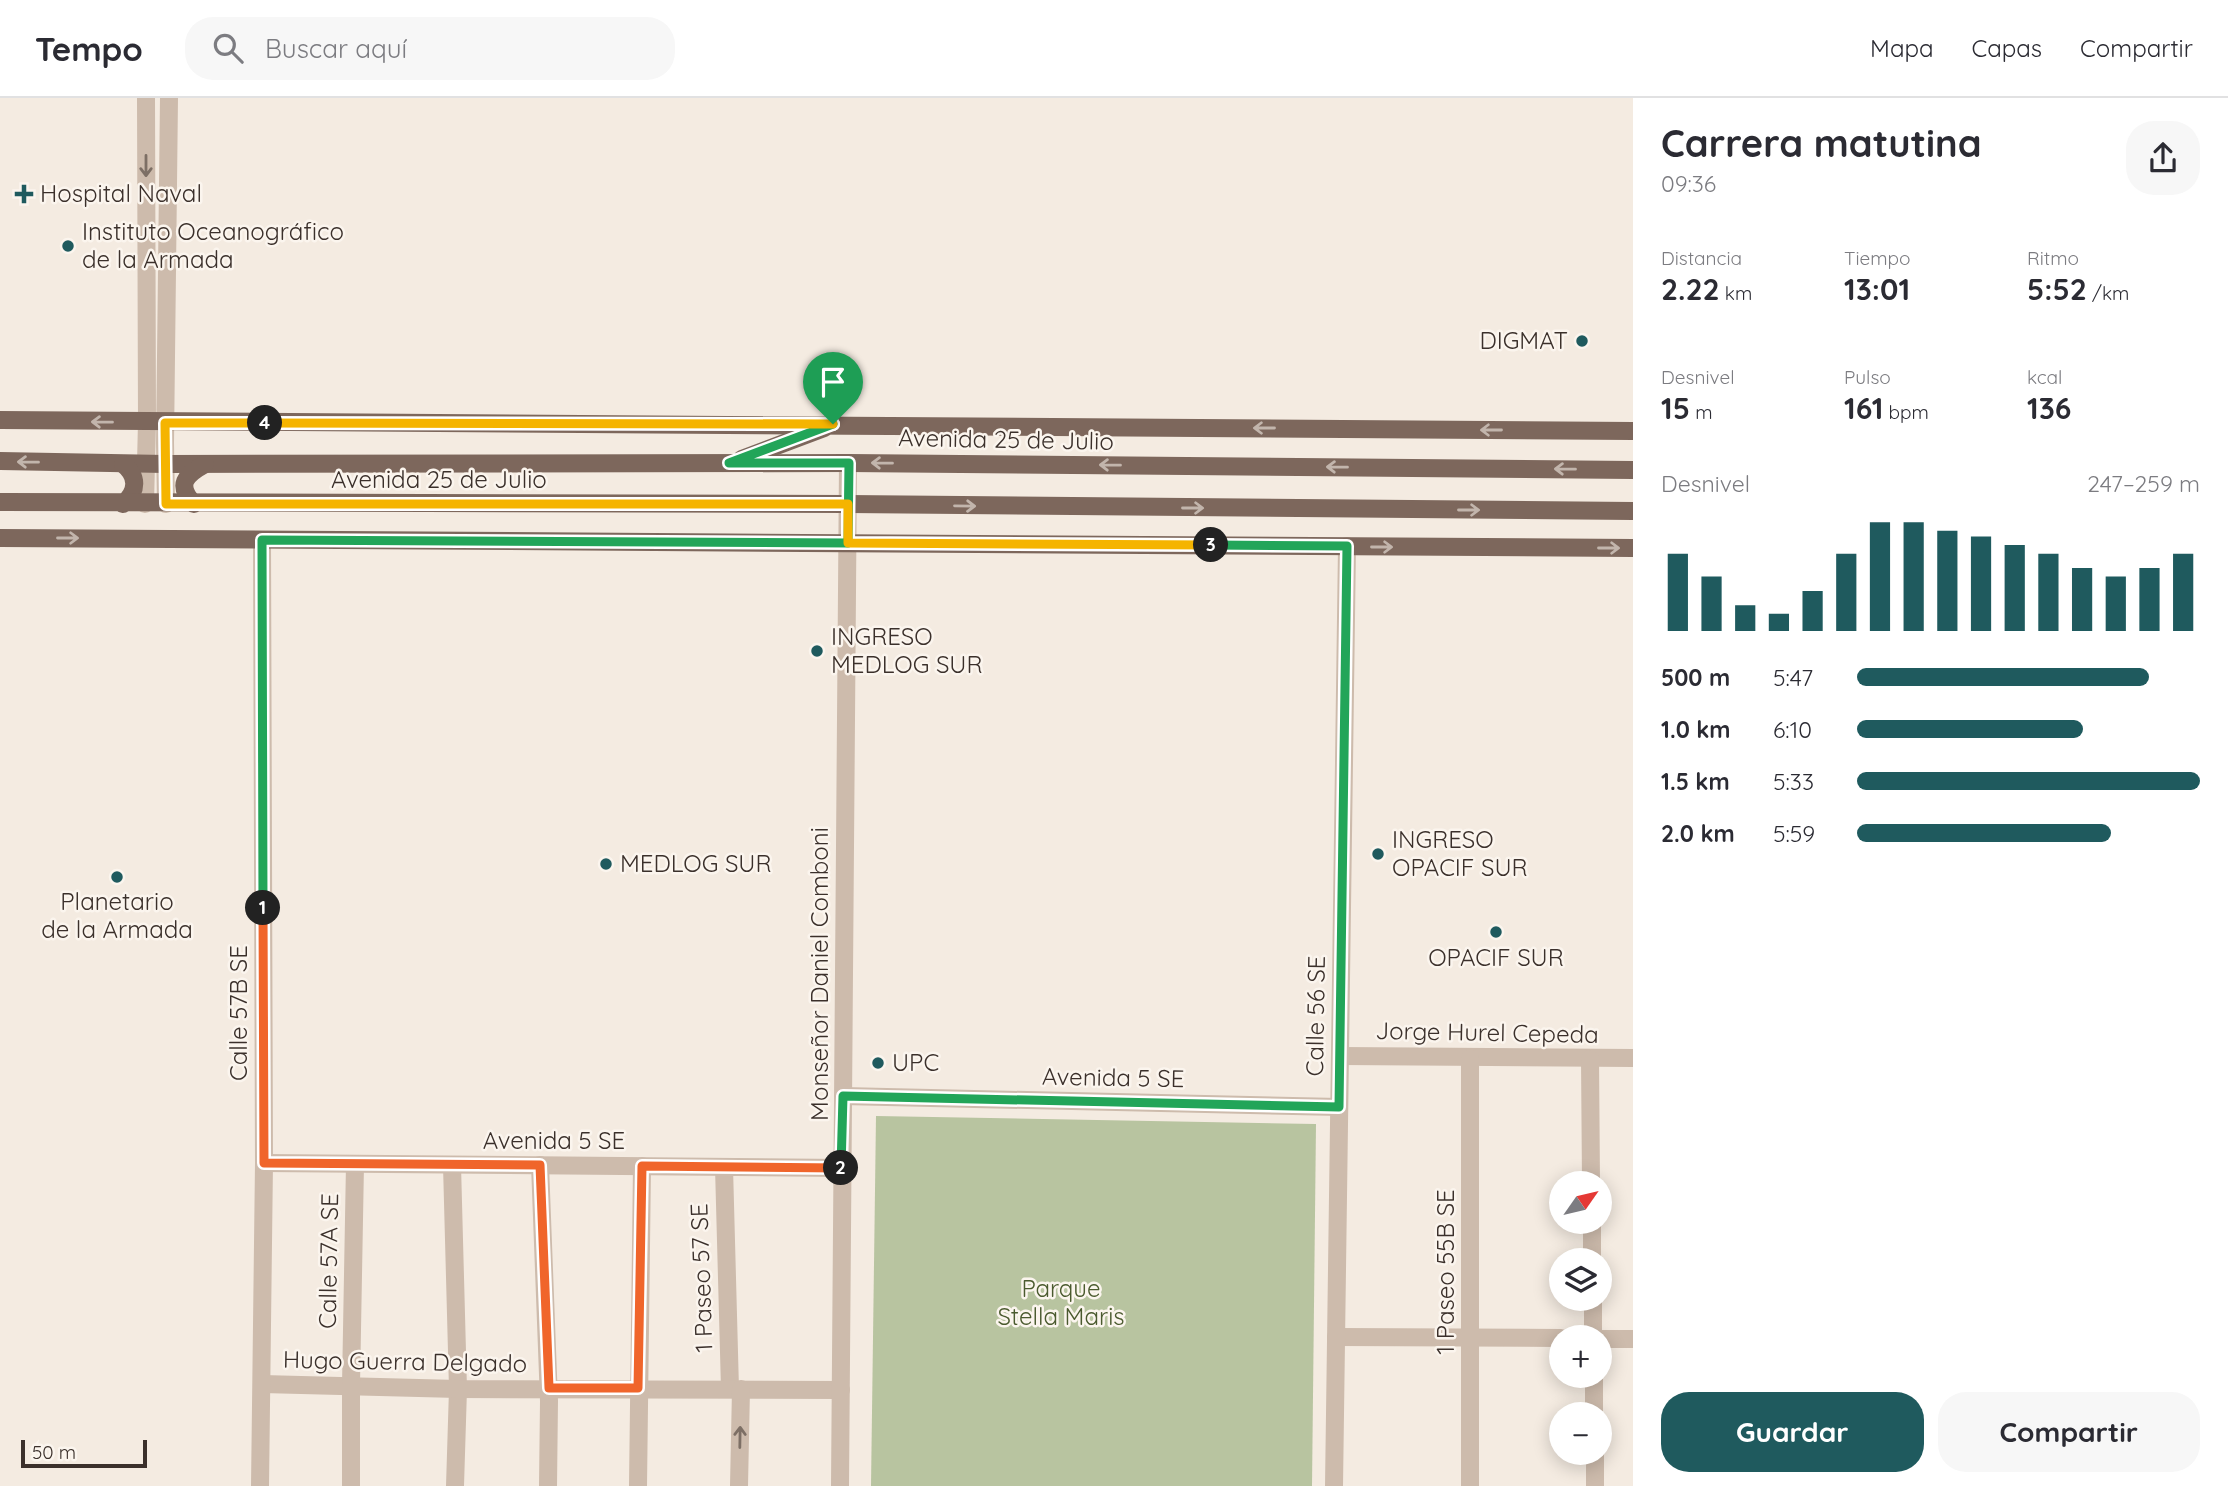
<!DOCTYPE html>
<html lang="es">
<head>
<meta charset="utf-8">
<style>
	body { margin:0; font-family:Quicksand,sans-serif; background:#f7f7f7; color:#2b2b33; height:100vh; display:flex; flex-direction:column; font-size:26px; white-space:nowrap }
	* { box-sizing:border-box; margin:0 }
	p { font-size:23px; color:#7c7c81 }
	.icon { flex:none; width:38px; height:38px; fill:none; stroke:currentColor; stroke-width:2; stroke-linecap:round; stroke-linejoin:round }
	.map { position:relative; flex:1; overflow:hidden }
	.details { display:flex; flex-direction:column; background:#fff; width:595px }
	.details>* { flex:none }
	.needle { width:46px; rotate:56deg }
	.fabs { position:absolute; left:1549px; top:1073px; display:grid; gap:14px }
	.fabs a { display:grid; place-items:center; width:63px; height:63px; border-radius:50%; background:#fff; box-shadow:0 4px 18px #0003; font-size:35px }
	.scale { position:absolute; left:21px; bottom:18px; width:126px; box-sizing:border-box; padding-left:7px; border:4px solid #3b302b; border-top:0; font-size:19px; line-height:24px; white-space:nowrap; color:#3b302b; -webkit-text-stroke:5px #fbf5ee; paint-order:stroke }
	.pin { position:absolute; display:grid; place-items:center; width:60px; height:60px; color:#fff; margin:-72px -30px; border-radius:50% 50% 50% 0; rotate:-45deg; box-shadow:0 0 7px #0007 }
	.pin .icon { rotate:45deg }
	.km { position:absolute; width:35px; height:35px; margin:-18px; border-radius:50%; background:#222; color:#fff; font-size:19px; line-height:35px; text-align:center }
	.round { display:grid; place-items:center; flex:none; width:74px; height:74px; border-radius:28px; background:#f7f7f7 }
	.summary { display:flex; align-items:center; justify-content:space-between; height:119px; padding:0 28px }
	h1 { font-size:38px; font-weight:800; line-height:52px }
	.stats { display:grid; grid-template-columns:repeat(3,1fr); gap:10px; height:119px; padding:7px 28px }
	.stats div { display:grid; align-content:center }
	.stats b { font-size:30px; font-weight:800 }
	.stats small { font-size:19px; font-weight:400 }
	.stats p { font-size:19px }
	.chart { height:196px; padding:14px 28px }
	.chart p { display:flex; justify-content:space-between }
	.chart svg { width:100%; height:126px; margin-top:7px; stroke:#1f5a5e; stroke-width:6 }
	.action { display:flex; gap:14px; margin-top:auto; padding:14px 28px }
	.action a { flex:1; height:80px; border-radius:28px; background:#1f5a5e; color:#fff; font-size:28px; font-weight:800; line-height:80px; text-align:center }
	.action a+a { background:#f7f7f7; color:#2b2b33 }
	ul { padding:0 28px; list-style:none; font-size:23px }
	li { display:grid; grid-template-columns:112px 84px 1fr; align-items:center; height:52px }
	li i { height:18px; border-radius:9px; background:#1f5a5e }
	header { display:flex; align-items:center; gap:42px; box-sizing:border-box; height:98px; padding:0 35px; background:#fff; border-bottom:2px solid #e1e1e2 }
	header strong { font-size:33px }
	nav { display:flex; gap:38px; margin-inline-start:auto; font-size:24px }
	.search { width:490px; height:63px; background:#f7f7f7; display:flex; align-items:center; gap:18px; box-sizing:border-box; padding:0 24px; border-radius:28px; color:#7c7c81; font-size:26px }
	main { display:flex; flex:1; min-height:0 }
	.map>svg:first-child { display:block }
	.green { fill:#b8c4a0 }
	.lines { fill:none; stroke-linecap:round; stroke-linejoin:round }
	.minor { stroke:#cdbbac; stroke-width:18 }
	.primary { stroke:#7d675c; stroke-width:18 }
	.oneway { stroke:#7d6f65 }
	.oneway2 { stroke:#c2b5ac }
	.split-1-casing { stroke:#fff; stroke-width:14 }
	.split-2-casing { stroke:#fff; stroke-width:14 }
	.split-3-casing { stroke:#fff; stroke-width:14 }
	.split-4-casing { stroke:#fff; stroke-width:14 }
	.split-5-casing { stroke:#fff; stroke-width:14 }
	.split-1 { stroke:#22a559; stroke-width:9 }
	.split-2 { stroke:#f0652b; stroke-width:9 }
	.split-3 { stroke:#22a559; stroke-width:9 }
	.split-4 { stroke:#f5b400; stroke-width:9 }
	.split-5 { stroke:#f5b400; stroke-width:9 }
	.poi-dot { fill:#1f5a5e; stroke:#fbf5ee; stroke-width:2.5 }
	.labels { text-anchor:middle; stroke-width:5; stroke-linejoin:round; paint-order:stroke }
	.poi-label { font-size:24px; fill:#3b302b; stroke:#fbf5ee; text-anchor:start }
	.street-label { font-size:24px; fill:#3b302b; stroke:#fbf5ee }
	.park-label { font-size:24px; fill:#4a5a2e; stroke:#fbf5ee }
</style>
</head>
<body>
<header>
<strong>Tempo</strong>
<div class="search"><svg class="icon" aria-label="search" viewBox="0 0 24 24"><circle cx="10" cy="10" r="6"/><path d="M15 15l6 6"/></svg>Buscar aquí</div>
<nav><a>Mapa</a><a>Capas</a><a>Compartir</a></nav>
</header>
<main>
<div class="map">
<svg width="1633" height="1388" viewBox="0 0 1633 1388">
	<rect width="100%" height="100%" fill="#f4ebe1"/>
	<!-- green -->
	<path class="green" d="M876 1018 1316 1026 1312 1388H871Z"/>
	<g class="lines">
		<!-- minor -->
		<g class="minor">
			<path d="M145 406 147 324 146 0"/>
			<path d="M166 406 165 345 169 0"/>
			<path d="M1341 958 1633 960"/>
			<path d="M1590 961 1591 1085"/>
			<path d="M843 998 1339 1009"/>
			<path d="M264 1065 843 1070"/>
			<path d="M452 1067 458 1291 455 1388"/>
			<path d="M540 1067 549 1303 548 1388"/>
			<path d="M724 1069 730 1291"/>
			<path d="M1592 1124V1162"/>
			<path d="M1593 1200V1239"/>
			<path d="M1336 1239 1561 1240"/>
			<path d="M1600 1241H1633"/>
			<path d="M1594 1278V1316"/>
			<path d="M262 1286 458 1291 841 1292"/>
			<path d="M1595 1354V1388"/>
			<path d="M260 1388 264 1065 262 442"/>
			<path d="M351 1388V1287L355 1066"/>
			<path d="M638 1388 642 1068"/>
			<path d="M739 1388 741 1291"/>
			<path d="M840 1388 848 365"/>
			<path d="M1334 1388 1347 448"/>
			<path d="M1470 1388V960"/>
		</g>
		<!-- primary -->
		<g class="primary">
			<path d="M0 322 1633 333"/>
			<path d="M742 361 824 330"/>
			<path d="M0 363 165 366 848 365 1633 372"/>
			<path d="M123 366C138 378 138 393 123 406"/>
			<path d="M0 404 848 406 1633 413"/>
			<path d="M194 406C176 387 185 377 205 366"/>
			<path d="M0 440 1633 450"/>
		</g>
	</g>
	<!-- one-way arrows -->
	<defs><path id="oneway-shaft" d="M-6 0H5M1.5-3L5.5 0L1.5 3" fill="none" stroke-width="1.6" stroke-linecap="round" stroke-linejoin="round" transform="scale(1.75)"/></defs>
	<g class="oneway">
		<use href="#oneway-shaft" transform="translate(146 68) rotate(90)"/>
		<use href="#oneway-shaft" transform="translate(740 1339) rotate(-89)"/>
	</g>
	<g class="oneway2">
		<use href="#oneway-shaft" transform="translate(102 324) rotate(-179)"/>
		<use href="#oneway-shaft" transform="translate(1264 330) rotate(-180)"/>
		<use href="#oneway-shaft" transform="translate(1491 332) rotate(-180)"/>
		<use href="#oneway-shaft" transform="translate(28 364) rotate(-179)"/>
		<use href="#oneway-shaft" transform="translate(882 365) rotate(-179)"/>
		<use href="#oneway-shaft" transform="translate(1110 367) rotate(-179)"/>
		<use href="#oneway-shaft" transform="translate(1337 369) rotate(-179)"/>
		<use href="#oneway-shaft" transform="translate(1565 371) rotate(-179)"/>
		<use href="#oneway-shaft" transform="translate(965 408) rotate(1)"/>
		<use href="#oneway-shaft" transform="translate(1193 410)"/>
		<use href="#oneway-shaft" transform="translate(1469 412)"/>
		<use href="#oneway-shaft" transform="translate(68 440)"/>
		<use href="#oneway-shaft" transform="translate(1382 449)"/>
		<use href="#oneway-shaft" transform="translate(1609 450)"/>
	</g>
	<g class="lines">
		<defs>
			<path id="split-1" d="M263 810 262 442 848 445 849 365H729L833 326"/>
			<path id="split-2" d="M263 810 264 1065 540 1067 549 1290H638L642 1068 841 1070"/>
			<path id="split-3" d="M841 1070 843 998 1339 1009 1347 448 1211 447"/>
			<path id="split-4" d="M265 325H165L166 406H848V445L1211 447"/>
			<path id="split-5" d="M265 325 833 326"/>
		</defs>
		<!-- split-1 casing -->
		<use href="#split-1" class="split-1-casing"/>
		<!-- split-2 casing -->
		<use href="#split-2" class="split-2-casing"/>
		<!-- split-3 casing -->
		<use href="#split-3" class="split-3-casing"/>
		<!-- split-4 casing -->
		<use href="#split-4" class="split-4-casing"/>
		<!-- split-5 casing -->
		<use href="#split-5" class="split-5-casing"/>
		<!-- split-1 -->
		<use href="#split-1" class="split-1"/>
		<!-- split-2 -->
		<use href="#split-2" class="split-2"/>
		<!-- split-3 -->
		<use href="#split-3" class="split-3"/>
		<!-- split-4 -->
		<use href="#split-4" class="split-4"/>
		<!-- split-5 -->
		<use href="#split-5" class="split-5"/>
	</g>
	<!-- markers -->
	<g class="poi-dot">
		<path d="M20.5 85.5h7v7h7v7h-7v7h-7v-7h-7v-7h7z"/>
		<circle cx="68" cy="148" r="7"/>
		<circle cx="1582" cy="243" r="7"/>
		<circle cx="817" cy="553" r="7"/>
		<circle cx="1378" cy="756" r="7"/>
		<circle cx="606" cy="766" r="7"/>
		<circle cx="117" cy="779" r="7"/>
		<circle cx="1496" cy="834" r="7"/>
		<circle cx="878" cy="965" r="7"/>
	</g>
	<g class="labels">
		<!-- poi labels -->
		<g class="poi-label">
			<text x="40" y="104">Hospital Naval</text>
			<text x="82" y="142">Instituto Oceanográfico<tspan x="82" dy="28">de la Armada</tspan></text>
			<text x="1568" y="251" text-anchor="end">DIGMAT</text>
			<text x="831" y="547">INGRESO<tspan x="831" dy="28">MEDLOG SUR</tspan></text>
			<text x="1392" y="750">INGRESO<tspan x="1392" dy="28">OPACIF SUR</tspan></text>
			<text x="620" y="774">MEDLOG SUR</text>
			<text x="117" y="812" text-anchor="middle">Planetario<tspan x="117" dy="28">de la Armada</tspan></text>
			<text x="1496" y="868" text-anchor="middle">OPACIF SUR</text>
			<text x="892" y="973">UPC</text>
		</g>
		<!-- street labels -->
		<g class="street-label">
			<text transform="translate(1006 342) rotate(1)" y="8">Avenida 25 de Julio</text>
			<text x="439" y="390">Avenida 25 de Julio</text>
			<text transform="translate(820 876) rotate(-90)" y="8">Monseñor Daniel Comboni</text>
			<text transform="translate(239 915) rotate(-90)" y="8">Calle 57B SE</text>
			<text transform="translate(1316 918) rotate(-89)" y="8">Calle 56 SE</text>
			<text transform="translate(1487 935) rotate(1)" y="8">Jorge Hurel Cepeda</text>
			<text transform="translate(1113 980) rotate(1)" y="8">Avenida 5 SE</text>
			<text x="554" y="1051">Avenida 5 SE</text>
			<text transform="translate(329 1163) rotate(-89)" y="8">Calle 57A SE</text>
			<text transform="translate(1446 1174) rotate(-90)" y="8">1 Paseo 55B SE</text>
			<text transform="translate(702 1180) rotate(-92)" y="8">1 Paseo 57 SE</text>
			<text transform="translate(405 1264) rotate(1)" y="8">Hugo Guerra Delgado</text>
		</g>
		<!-- park labels -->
		<g class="park-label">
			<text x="1061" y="1199">Parque<tspan x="1061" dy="28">Stella Maris</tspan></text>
		</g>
	</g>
</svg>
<div class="fabs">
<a><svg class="needle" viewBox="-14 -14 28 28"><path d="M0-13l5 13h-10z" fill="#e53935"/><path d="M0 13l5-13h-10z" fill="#7c7c81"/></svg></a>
<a><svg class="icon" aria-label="layers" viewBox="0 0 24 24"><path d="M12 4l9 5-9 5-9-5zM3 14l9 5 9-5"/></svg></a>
<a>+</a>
<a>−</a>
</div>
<div class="scale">50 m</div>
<div class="pin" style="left:833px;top:326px;background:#1e9e55"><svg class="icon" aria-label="arrive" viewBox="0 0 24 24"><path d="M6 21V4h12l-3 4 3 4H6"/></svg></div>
<b class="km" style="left:263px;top:810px">1</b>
<b class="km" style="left:841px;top:1070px">2</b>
<b class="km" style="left:1211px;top:447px">3</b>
<b class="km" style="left:265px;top:325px">4</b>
</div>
<section class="details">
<div class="summary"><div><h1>Carrera matutina</h1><p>09:36</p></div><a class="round"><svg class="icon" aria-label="share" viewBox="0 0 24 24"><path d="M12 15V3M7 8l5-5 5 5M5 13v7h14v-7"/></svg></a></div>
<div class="stats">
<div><p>Distancia</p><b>2.22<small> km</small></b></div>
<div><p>Tiempo</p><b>13:01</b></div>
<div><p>Ritmo</p><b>5:52<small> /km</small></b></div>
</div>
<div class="stats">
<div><p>Desnivel</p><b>15<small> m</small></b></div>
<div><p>Pulso</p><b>161<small> bpm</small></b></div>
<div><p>kcal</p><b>136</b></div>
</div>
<div class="chart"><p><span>Desnivel</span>247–259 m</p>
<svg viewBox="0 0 160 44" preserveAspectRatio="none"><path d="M5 44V17M15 44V25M25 44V35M35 44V38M45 44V30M55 44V17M65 44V6M75 44V6M85 44V9M95 44V11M105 44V14M115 44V17M125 44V22M135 44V25M145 44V22M155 44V17"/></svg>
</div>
<ul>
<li><b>500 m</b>5:47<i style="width:85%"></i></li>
<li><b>1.0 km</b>6:10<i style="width:66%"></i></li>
<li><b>1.5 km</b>5:33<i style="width:100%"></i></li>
<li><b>2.0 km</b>5:59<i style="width:74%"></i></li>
</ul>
<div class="action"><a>Guardar</a><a>Compartir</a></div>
</section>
</main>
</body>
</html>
